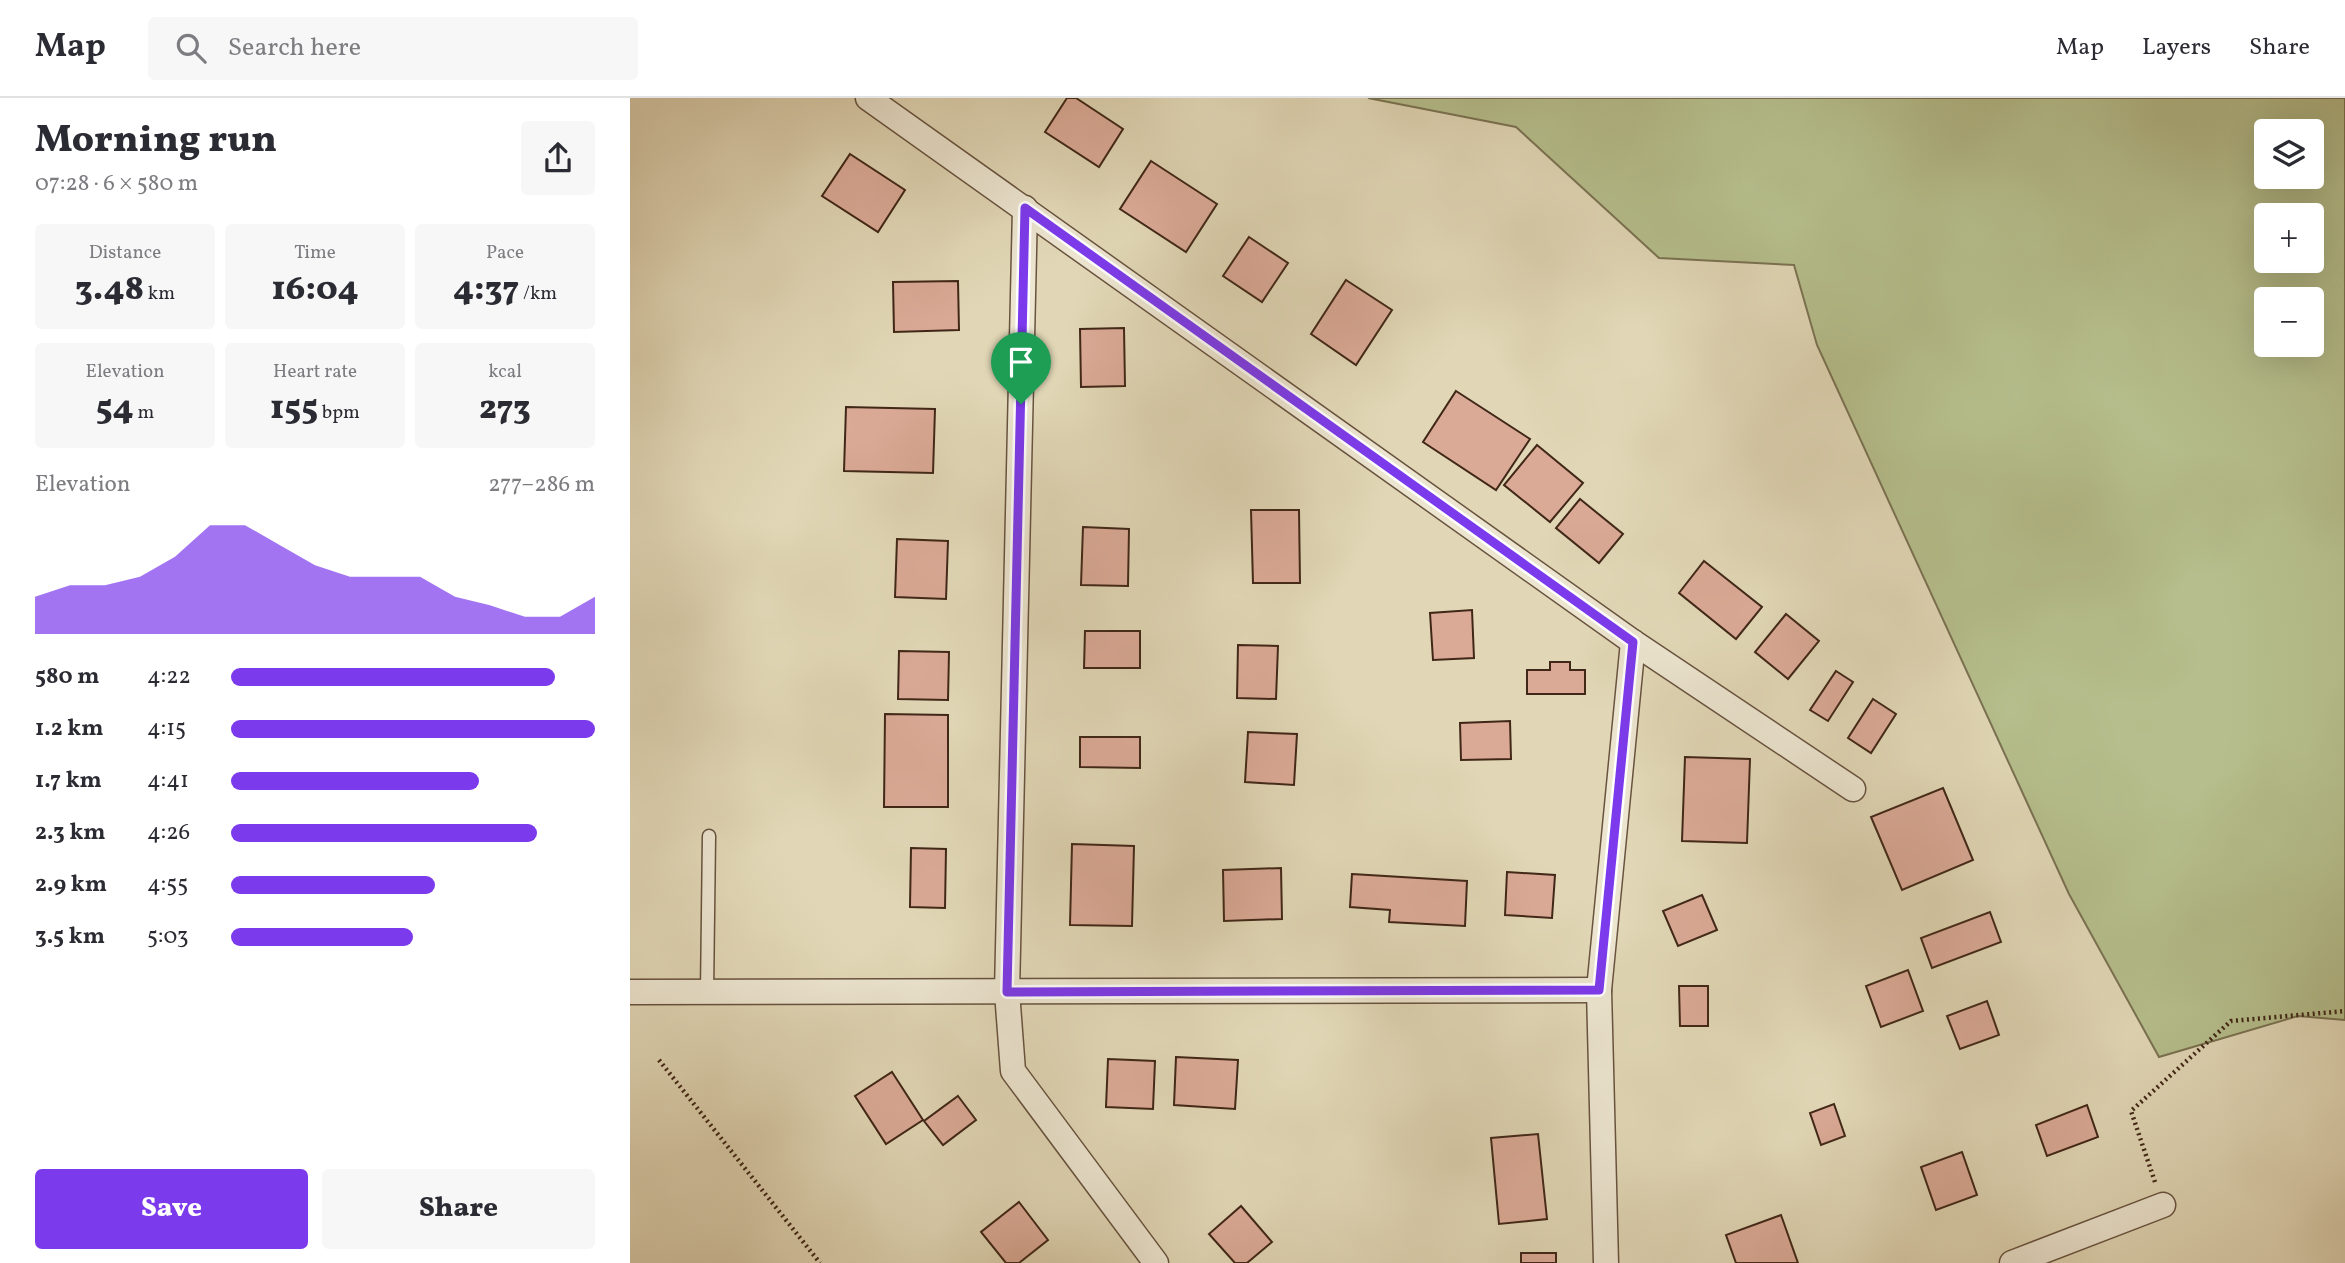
<!DOCTYPE html>
<html lang="en">
<head>
<meta charset="utf-8">
<style>
	body { margin:0; font-family:Vollkorn,serif; background:#f7f7f7; color:#2b2b33; height:100vh; display:flex; flex-direction:column; font-size:26px; white-space:nowrap }
	* { box-sizing:border-box; margin:0 }
	p { font-size:23px; color:#7c7c81 }
	.icon { flex:none; width:38px; height:38px; fill:none; stroke:currentColor; stroke-width:2; stroke-linecap:round; stroke-linejoin:round }
	.map { position:relative; flex:1; overflow:hidden }
	.sheet { display:flex; flex-direction:column; background:#fff; width:630px }
	.sheet>* { flex:none }
	.buttons { position:absolute; left:1624px; top:21px; display:grid; gap:14px }
	.buttons a { display:grid; place-items:center; width:70px; height:70px; border-radius:7px; background:#fff; box-shadow:0 7px 28px #0002; font-size:35px }
	.pin { position:absolute; display:grid; place-items:center; width:60px; height:60px; color:#fff; margin:-72px -30px; border-radius:50% 50% 50% 0; rotate:-45deg; box-shadow:0 0 7px #0007 }
	.pin .icon { rotate:45deg }
	.round { display:grid; place-items:center; flex:none; width:74px; height:74px; border-radius:7px; background:#f7f7f7 }
	.headline { display:flex; align-items:center; justify-content:space-between; height:119px; padding:0 35px }
	h1 { font-size:38px; font-weight:800; line-height:52px }
	.stats { display:grid; grid-template-columns:repeat(3,1fr); gap:10px; height:119px; padding:7px 35px }
	.stats div { display:grid; align-content:center; border-radius:7px; background:#f7f7f7; text-align:center }
	.stats b { font-size:35px; font-weight:800 }
	.stats small { font-size:19px; font-weight:400 }
	.stats p { font-size:19px }
	.chart { height:196px; padding:14px 35px }
	.chart p { display:flex; justify-content:space-between }
	.chart svg { width:100%; height:126px; margin-top:7px; fill:#7c3aed; opacity:.7 }
	.cta { display:flex; gap:14px; margin-top:auto; padding:14px 35px }
	.cta a { flex:1; height:80px; border-radius:7px; background:#7c3aed; color:#fff; font-size:28px; font-weight:800; line-height:80px; text-align:center }
	.cta a+a { background:#f7f7f7; color:#2b2b33 }
	ul { padding:0 35px; list-style:none; font-size:23px }
	li { display:grid; grid-template-columns:112px 84px 1fr; align-items:center; height:52px }
	li i { height:18px; border-radius:9px; background:#7c3aed }
	header { display:flex; align-items:center; gap:42px; box-sizing:border-box; height:98px; padding:0 35px; background:#fff; border-bottom:2px solid #e1e1e2 }
	header strong { font-size:33px }
	nav { display:flex; gap:38px; margin-inline-start:auto; font-size:24px }
	.search { width:490px; height:63px; background:#f7f7f7; display:flex; align-items:center; gap:18px; box-sizing:border-box; padding:0 24px; border-radius:7px; color:#7c7c81; font-size:26px }
	main { display:flex; flex:1; min-height:0 }
	.map>svg:first-child { display:block }
	.green { fill:#b5be8c; stroke:#7a7252; stroke-width:2; fill-rule:evenodd }
	.building { fill:#dbaa97; stroke:#402717; stroke-width:2 }
	.lines { fill:none; stroke-linecap:round; stroke-linejoin:round }
	.service-casing { stroke:#68533f; stroke-width:15 }
	.minor-casing { stroke:#68533f; stroke-width:27 }
	.path { stroke:#402717; stroke-width:4.5; stroke-dasharray:2 3.5; stroke-linecap:butt }
	.service { stroke:#ece5d0; stroke-width:12 }
	.minor { stroke:#ece5d0; stroke-width:24 }
	.route-casing { stroke:#fff; stroke-width:14 }
	.route { stroke:#7c3aed; stroke-width:9 }
</style>
</head>
<body>
<header>
<strong>Map</strong>
<div class="search"><svg class="icon" aria-label="search" viewBox="0 0 24 24"><circle cx="10" cy="10" r="6"/><path d="M15 15l6 6"/></svg>Search here</div>
<nav><a>Map</a><a>Layers</a><a>Share</a></nav>
</header>
<main>
<section class="sheet">
<div class="headline"><div><h1>Morning run</h1><p>07:28 · 6 × 580 m</p></div><a class="round"><svg class="icon" aria-label="share" viewBox="0 0 24 24"><path d="M12 15V3M7 8l5-5 5 5M5 13v7h14v-7"/></svg></a></div>
<div class="stats">
<div><p>Distance</p><b>3.48<small> km</small></b></div>
<div><p>Time</p><b>16:04</b></div>
<div><p>Pace</p><b>4:37<small> /km</small></b></div>
</div>
<div class="stats">
<div><p>Elevation</p><b>54<small> m</small></b></div>
<div><p>Heart rate</p><b>155<small> bpm</small></b></div>
<div><p>kcal</p><b>273</b></div>
</div>
<div class="chart"><p><span>Elevation</span>277–286 m</p>
<svg viewBox="0 0 160 44" preserveAspectRatio="none"><path d="M0 44V31L10 27L20 27L30 24L40 17L50 6L60 6L70 13L80 20L90 24L100 24L110 24L120 31L130 34L140 38L150 38L160 31V44z"/></svg>
</div>
<ul>
<li><b>580 m</b>4:22<i style="width:89%"></i></li>
<li><b>1.2 km</b>4:15<i style="width:100%"></i></li>
<li><b>1.7 km</b>4:41<i style="width:68%"></i></li>
<li><b>2.3 km</b>4:26<i style="width:84%"></i></li>
<li><b>2.9 km</b>4:55<i style="width:56%"></i></li>
<li><b>3.5 km</b>5:03<i style="width:50%"></i></li>
</ul>
<div class="cta"><a>Save</a><a>Share</a></div>
</section>
<div class="map">
<svg width="1715" height="1165" viewBox="0 0 1715 1165">
	<rect width="100%" height="100%" fill="#e1d7b6"/>
	<filter id="stains"><feTurbulence type="fractalNoise" baseFrequency=".00286" numOctaves="4"/><feColorMatrix values="0 0 0 0 .2 0 0 0 0 .09 0 0 0 0 .02 0 0 0 .5 -.17"/></filter>
	<radialGradient id="worn" r=".72"><stop offset=".6" stop-color="#630" stop-opacity="0"/><stop offset="1" stop-color="#630" stop-opacity=".3"/></radialGradient>
	<!-- green -->
	<path class="green" d="M738 0H1715V922L1668 918 1529 959 1439 796 1187 247 1164 167 1029 160 886 29ZM1636 33H1682V79H1636ZM1636 117H1682V163H1636ZM1636 201H1682V247H1636Z"/>
	<!-- building -->
	<g class="building">
		<path d="M437 0H446L493 31 469 69 415 34Z"/>
		<path d="M220 56 275 92 248 134 192 98Z"/>
		<path d="M521 63 587 106 556 154 490 111Z"/>
		<path d="M619 139 658 165 632 204 593 178Z"/>
		<path d="M716 182 762 212 726 267 681 236Z"/>
		<path d="M328 183 329 232 264 234 263 184Z"/>
		<path d="M494 230 495 288 451 289 450 231Z"/>
		<path d="M826 293 900 341 866 392 793 344Z"/>
		<path d="M216 309 305 311 303 375 214 373Z"/>
		<path d="M907 347 953 385 920 424 874 387Z"/>
		<path d="M950 401 993 436 969 465 926 430Z"/>
		<path d="M621 412H669L670 485H623Z"/>
		<path d="M453 429 499 431 498 488 451 487Z"/>
		<path d="M267 441 318 443 316 501 265 499Z"/>
		<path d="M1074 463 1132 509 1106 541 1049 495Z"/>
		<path d="M842 512 844 560 803 562 800 515Z"/>
		<path d="M1156 516 1189 543 1158 581 1125 554Z"/>
		<path d="M455 533H510V570H454Z"/>
		<path d="M608 547 648 548 646 601 607 600Z"/>
		<path d="M269 553 319 554 318 602 268 601Z"/>
		<path d="M920 564H940V572H955V596H897V572H920Z"/>
		<path d="M1206 573 1223 584 1198 623 1180 612Z"/>
		<path d="M1243 601 1266 616 1241 655 1218 640Z"/>
		<path d="M255 616 318 617V709H254Z"/>
		<path d="M880 623 881 661 831 662 830 625Z"/>
		<path d="M618 634 667 636 664 687 615 684Z"/>
		<path d="M450 639H510V670L450 669Z"/>
		<path d="M1055 659 1120 661 1117 745 1052 743Z"/>
		<path d="M1313 690 1343 762 1272 792 1241 719Z"/>
		<path d="M442 746 504 748 502 828 440 827Z"/>
		<path d="M281 750 316 751 315 810 280 809Z"/>
		<path d="M651 770 652 821 594 823 593 772Z"/>
		<path d="M877 774 925 777 922 820 875 817Z"/>
		<path d="M722 776 837 783 835 828 759 824 760 812 720 809Z"/>
		<path d="M1072 797 1087 832 1048 848 1033 813Z"/>
		<path d="M1360 814 1371 844 1302 870 1291 840Z"/>
		<path d="M1278 872 1293 913 1251 929 1236 888Z"/>
		<path d="M1049 888H1078V928H1050Z"/>
		<path d="M1357 903 1369 937 1330 951 1317 918Z"/>
		<path d="M546 959 608 962 605 1011 544 1007Z"/>
		<path d="M478 961 525 963 523 1011 476 1009Z"/>
		<path d="M262 974 293 1022 256 1046 225 998Z"/>
		<path d="M328 998 346 1022 313 1047 294 1023Z"/>
		<path d="M1204 1006 1215 1038 1191 1047 1180 1015Z"/>
		<path d="M1457 1007 1468 1039 1417 1058 1406 1027Z"/>
		<path d="M908 1036 917 1121 869 1126 861 1040Z"/>
		<path d="M1332 1054 1347 1097 1306 1112 1291 1069Z"/>
		<path d="M389 1104 418 1142 389 1165H376L351 1134Z"/>
		<path d="M611 1108 642 1144 617 1165H605L579 1136Z"/>
		<path d="M1151 1117 1168 1165H1106L1096 1137Z"/>
		<rect x="891" y="1155" width="35" height="10"/>
	</g>
	<g class="lines">
		<defs>
			<path id="service" d="M77 894 79 738"/>
			<g id="minor">
				<path d="M238 0 1003 544 1223 691"/>
				<path d="M395 110 377 894 383 973 526 1165"/>
				<path d="M0 894 969 892"/>
				<path d="M976 1165 969 892 1003 544"/>
				<path d="M1382 1165 1533 1107"/>
			</g>
		</defs>
		<!-- service casing -->
		<use href="#service" class="service-casing"/>
		<!-- minor casing -->
		<use href="#minor" class="minor-casing"/>
		<!-- path -->
		<g class="path">
			<path d="M29 962 190 1165"/>
			<path d="M1525 1084 1501 1013 1601 923 1715 913"/>
		</g>
		<!-- service -->
		<use href="#service" class="service"/>
		<!-- minor -->
		<use href="#minor" class="minor"/>
	</g>
	<g class="lines">
		<defs>
			<path id="route" d="M395 110 1003 544 969 892 377 894Z"/>
		</defs>
		<!-- route casing -->
		<use href="#route" class="route-casing"/>
		<!-- route -->
		<use href="#route" class="route"/>
	</g>
	<rect width="100%" height="100%" filter="url(#stains)"/>
	<rect width="100%" height="100%" fill="url(#worn)"/>
</svg>
<div class="buttons">
<a><svg class="icon" aria-label="layers" viewBox="0 0 24 24"><path d="M12 4l9 5-9 5-9-5zM3 14l9 5 9-5"/></svg></a>
<a>+</a>
<a>−</a>
</div>
<div class="pin" style="left:391px;top:306px;background:#1e9e55"><svg class="icon" aria-label="arrive" viewBox="0 0 24 24"><path d="M6 21V4h12l-3 4 3 4H6"/></svg></div>
</div>
</main>
</body>
</html>
